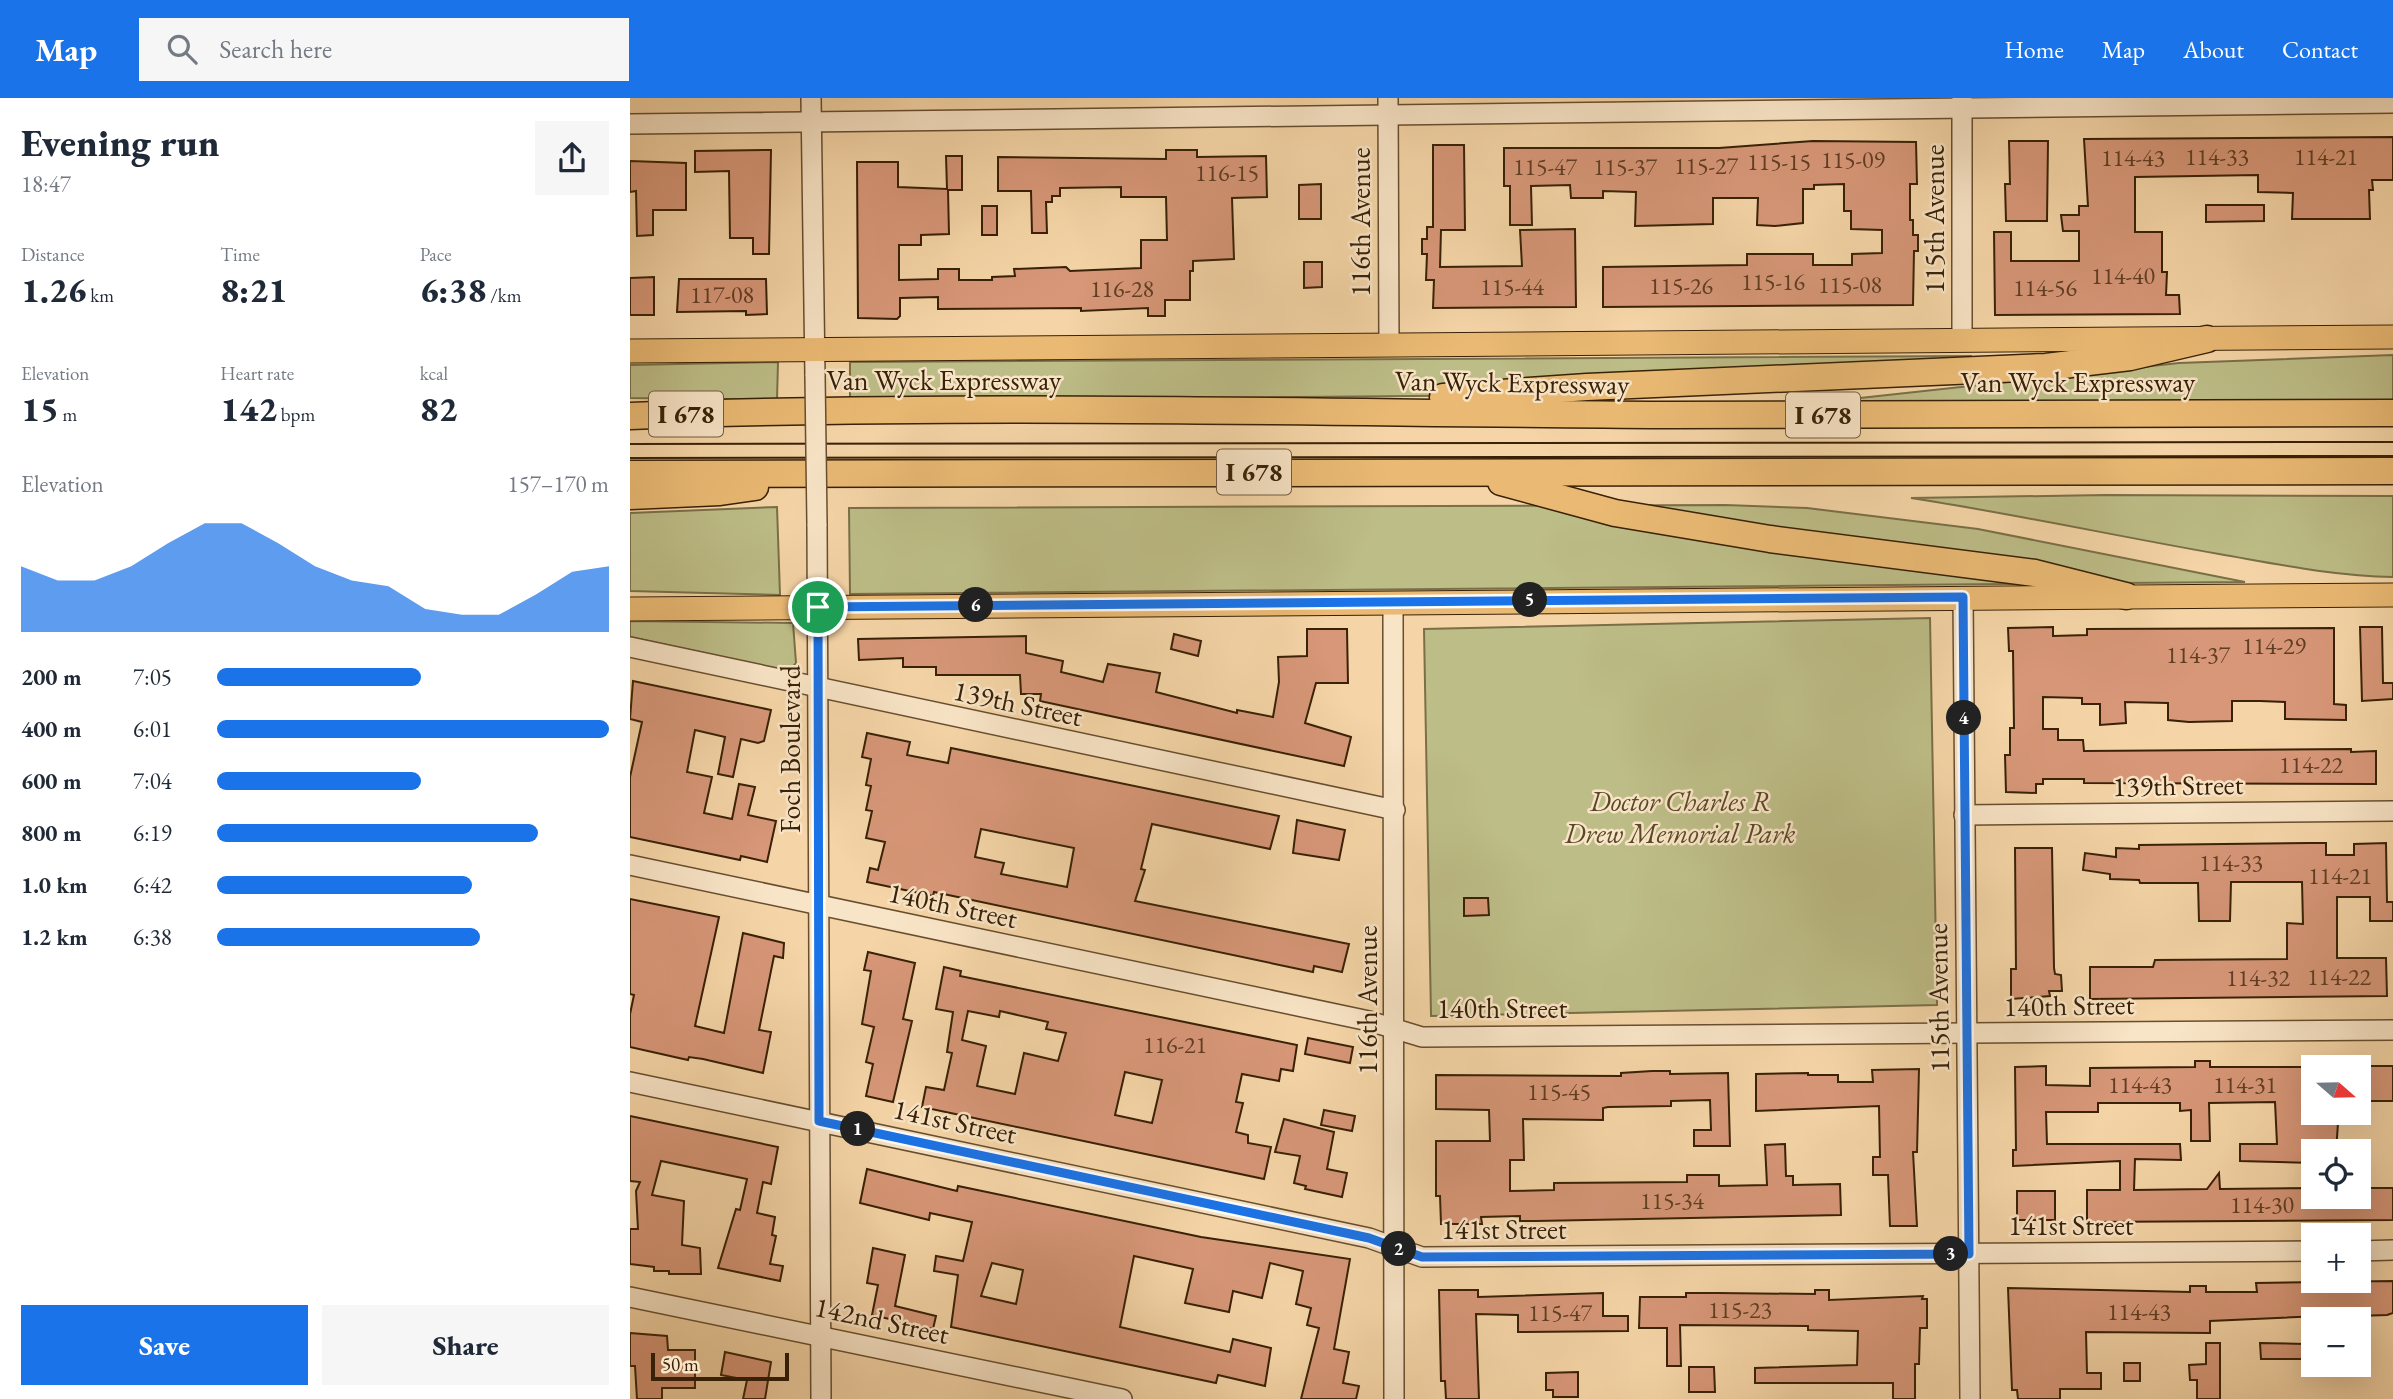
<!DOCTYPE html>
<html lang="en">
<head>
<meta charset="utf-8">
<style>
	body { margin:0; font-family:"EB Garamond",serif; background:#f6f6f7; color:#1f2937; height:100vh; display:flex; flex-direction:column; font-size:26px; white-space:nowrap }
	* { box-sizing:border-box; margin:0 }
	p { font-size:23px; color:#747a83 }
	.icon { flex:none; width:38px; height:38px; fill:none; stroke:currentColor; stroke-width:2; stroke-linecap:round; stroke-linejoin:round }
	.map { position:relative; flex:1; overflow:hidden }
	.details { display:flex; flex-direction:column; background:#fff; width:630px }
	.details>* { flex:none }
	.needle { width:46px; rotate:110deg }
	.buttons { position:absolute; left:1671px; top:957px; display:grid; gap:14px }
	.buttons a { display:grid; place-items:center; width:70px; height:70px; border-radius:0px; background:#fff; box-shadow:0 7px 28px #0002; font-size:35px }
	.scale { position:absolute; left:21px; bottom:18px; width:138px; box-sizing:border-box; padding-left:7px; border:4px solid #382107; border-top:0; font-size:19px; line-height:24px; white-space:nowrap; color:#382107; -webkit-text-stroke:5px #f8e4c6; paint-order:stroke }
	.pin { position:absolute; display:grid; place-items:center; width:60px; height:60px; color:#fff; margin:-30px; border:4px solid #fff; border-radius:50%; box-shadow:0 2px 7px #0007 }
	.km { position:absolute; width:35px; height:35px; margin:-18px; border-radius:50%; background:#222; color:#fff; font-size:19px; line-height:35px; text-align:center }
	.round { display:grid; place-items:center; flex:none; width:74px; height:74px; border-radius:0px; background:#f6f6f7 }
	.overview { display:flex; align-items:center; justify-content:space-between; height:119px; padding:0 21px }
	h1 { font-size:38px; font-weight:800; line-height:52px }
	.metrics { display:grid; grid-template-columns:repeat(3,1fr); gap:10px; height:119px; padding:7px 21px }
	.metrics div { display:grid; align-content:center }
	.metrics b { font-size:35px; font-weight:800 }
	.metrics small { font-size:19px; font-weight:400 }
	.metrics p { font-size:19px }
	.chart { height:196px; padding:14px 21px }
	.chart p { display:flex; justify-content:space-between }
	.chart svg { width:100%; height:126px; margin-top:7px; fill:#1a73e8; opacity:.7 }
	.primary-button { display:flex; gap:14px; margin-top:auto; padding:14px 21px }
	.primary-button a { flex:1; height:80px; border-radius:0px; background:#1a73e8; color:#fff; font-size:28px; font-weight:800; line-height:80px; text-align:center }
	.primary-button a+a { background:#f6f6f7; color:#1f2937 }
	ul { padding:0 21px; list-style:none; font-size:23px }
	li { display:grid; grid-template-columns:112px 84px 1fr; align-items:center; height:52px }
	li i { height:18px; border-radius:9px; background:#1a73e8 }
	header { display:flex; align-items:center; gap:42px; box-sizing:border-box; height:98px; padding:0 35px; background:#1a73e8; color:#fff }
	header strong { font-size:33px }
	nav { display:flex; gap:38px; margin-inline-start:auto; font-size:24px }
	.search { width:490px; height:63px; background:#f6f6f7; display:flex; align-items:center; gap:18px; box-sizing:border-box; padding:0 24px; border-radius:0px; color:#747a83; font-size:26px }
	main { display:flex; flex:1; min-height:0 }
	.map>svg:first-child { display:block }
	.green { fill:#bdbd87; stroke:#7a6f47; stroke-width:2 }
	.building { fill:#d79778; stroke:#382107; stroke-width:2; fill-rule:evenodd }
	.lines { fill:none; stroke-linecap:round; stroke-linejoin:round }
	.minor-casing { stroke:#674e2f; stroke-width:22 }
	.major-casing { stroke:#382107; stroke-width:25 }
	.highway-casing { stroke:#382107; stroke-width:29 }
	.minor { stroke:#f8e4c6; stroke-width:19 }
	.major { stroke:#eaba74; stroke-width:23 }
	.highway { stroke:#eaba74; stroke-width:26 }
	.tram { stroke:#382107; stroke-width:2 }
	.minor-bridge-casing { stroke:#674e2f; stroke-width:22; stroke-linecap:butt }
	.minor-bridge { stroke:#f8e4c6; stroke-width:19 }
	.route-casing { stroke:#fff; stroke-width:14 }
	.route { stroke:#1a73e8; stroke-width:9 }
	.labels { text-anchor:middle; stroke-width:5; stroke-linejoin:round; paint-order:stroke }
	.number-label { font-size:24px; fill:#603e23 }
	.shield { fill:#f8e4c6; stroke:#725c40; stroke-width:2 }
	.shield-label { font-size:26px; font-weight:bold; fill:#382107 }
	.street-label { font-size:28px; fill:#382107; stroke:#f8e4c6 }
	.park-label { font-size:28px; font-style:italic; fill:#594827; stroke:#f8e4c6 }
</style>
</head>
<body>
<header>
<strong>Map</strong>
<div class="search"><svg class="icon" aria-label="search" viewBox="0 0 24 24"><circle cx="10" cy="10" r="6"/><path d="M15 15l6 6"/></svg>Search here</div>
<nav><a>Home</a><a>Map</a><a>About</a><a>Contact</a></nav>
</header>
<main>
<section class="details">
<div class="overview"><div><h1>Evening run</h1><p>18:47</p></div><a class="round"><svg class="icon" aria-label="share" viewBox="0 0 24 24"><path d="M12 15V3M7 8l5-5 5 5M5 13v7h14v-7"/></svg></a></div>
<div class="metrics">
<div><p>Distance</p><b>1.26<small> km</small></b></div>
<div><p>Time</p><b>8:21</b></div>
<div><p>Pace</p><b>6:38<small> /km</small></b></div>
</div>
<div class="metrics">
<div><p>Elevation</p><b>15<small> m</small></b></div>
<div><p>Heart rate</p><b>142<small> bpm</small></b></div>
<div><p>kcal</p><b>82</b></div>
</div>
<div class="chart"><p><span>Elevation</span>157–170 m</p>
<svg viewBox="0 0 160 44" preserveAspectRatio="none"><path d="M0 44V21L10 26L20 26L30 21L40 13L50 6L60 6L70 13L80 21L90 26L100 28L110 36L120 38L130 38L140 31L150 23L160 21V44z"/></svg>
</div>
<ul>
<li><b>200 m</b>7:05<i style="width:52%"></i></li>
<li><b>400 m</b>6:01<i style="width:100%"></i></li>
<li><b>600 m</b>7:04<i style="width:52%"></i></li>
<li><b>800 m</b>6:19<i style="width:82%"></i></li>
<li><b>1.0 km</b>6:42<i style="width:65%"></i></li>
<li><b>1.2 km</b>6:38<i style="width:67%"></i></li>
</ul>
<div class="primary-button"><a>Save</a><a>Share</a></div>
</section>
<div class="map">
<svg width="1763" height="1301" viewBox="0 0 1763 1301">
	<rect width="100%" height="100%" fill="#f5d5a7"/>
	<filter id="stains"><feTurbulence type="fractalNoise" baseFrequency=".00286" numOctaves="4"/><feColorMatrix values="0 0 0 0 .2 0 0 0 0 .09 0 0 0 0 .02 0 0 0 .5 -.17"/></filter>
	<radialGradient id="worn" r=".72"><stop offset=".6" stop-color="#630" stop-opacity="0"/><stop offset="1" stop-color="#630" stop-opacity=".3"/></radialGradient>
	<!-- green -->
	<g class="green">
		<path d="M1763 257V308L1166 307 1549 265Z"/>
		<path d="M1342 258 1117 290 1020 296 220 303V264Z"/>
		<path d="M148 264 147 302 0 300V267Z"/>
		<path d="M1476 397 1763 398V479C1704 478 1647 466 1589 456 1486 438 1385 416 1281 400Z"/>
		<path d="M1095 407 1177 410 1348 431 1615 484 220 496 219 410Z"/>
		<path d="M147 409 150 497 0 493V415Z"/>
		<path d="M1300 520 1307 907 801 918 794 531Z"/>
		<path d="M0 523 163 525 166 565 160 572H154L0 539Z"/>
	</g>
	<!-- building -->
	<g class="building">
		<path d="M1763 39V82H1742L1743 92H1739L1740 121H1662L1663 95 1628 94V77L1505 79V134H1532V174H1537L1536 197H1549L1550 216 1365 217 1364 134H1381V163H1449V133H1433L1431 117H1449V108H1458L1454 41Z"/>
		<path d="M1183 43 1286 44 1287 86H1280V122H1283V137H1288V153H1284L1283 207 973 209V169L1117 167V156H1183V167H1222V156L1252 155V132L1221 131V113H1214V86L1184 87V91H1173V125L1145 128 1127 127 1128 100H1083V126L1005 128 1006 94 973 93V100H941L940 87 901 88 902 127H880V88H874V50H1089Z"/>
		<path d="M1379 43H1418L1417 123H1376L1375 86H1380Z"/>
		<path d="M803 47H834L835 132H811L810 169 892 168 890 132 945 131 946 209 803 210 804 182H796L797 156H792V141H797V129H803Z"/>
		<path d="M141 52 139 156H123V140H100L99 73 65 74V53Z"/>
		<path d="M536 52H567V59L636 58 637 99 602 100 604 161 563 163V173H560V202H535V218H518V210L451 213V210L308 211V199L270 200V218L267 221 228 220 227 64H268V89L317 91 316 58H332V92H318L319 136 291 137V147H269V182L308 181V171H329V182H362V179L385 178 384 171 436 169 440 173 511 170V142H537L536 99H491V89L430 90V98H422V104H416L417 135H402L401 93H368V59L536 61Z"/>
		<path d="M0 63 56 65V112H23V137L7 138 6 93 0 94Z"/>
		<path d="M691 86V121H669V87Z"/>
		<path d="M1576 107H1634V123L1576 124Z"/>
		<rect x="352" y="108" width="15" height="29"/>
		<path d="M674 164H692V189L674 190Z"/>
		<path d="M24 179V217H0V180Z"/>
		<path d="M49 181H136L137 216 116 217V213L47 214Z"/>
		<path d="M1423 529V538L1457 537V531L1704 530V606L1716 607V622L1655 621V604L1630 603H1602V623L1559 624 1538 622V605L1495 604 1496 625 1470 627V606H1452V600L1413 599V631H1428V642H1453L1454 653 1721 651V654L1746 653V686L1454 685V681H1413V686H1406V695L1376 694 1375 657H1380V630H1384L1383 553H1379L1378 530Z"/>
		<path d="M1730 529H1752L1753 585H1763V601L1732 603Z"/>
		<path d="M677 531H717L718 585H686L675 625 721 639 714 668 410 603 411 596H391L390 577H306V569H273V560L229 562 228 541 396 538V555L433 563 431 574 473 584 478 566 530 575 526 594 607 615V612L643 619 649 584 648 559 677 558Z"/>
		<path d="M544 536 571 543 568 558 541 551Z"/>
		<path d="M3 583 141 612 134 643 128 645 111 641 103 679 88 676 95 639 65 632 57 674 82 679 74 715 102 721 109 686 125 689 118 717 146 723 137 764 111 758 110 762 0 739V679L12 624 0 621Z"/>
		<path d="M237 635 280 644 277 657 318 665 321 650 649 718 640 751 522 726 511 771 515 772 505 803 719 846 712 874 684 868 683 874 304 794 303 798 237 784 240 770 248 772 255 744 236 740 242 713 236 712 241 688 236 687 241 661 232 659ZM351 731 444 750 437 789 371 776 374 765 345 759Z"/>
		<path d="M667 722 715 732 709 762 663 755Z"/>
		<path d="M1679 745H1696V757H1724V746L1756 745 1757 804H1763V823H1740V799H1707V860H1756L1757 898 1460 901V869H1523L1525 862 1657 861V825L1673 826 1672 784H1601L1600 823H1569L1568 785H1510L1509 782 1480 781V776L1453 772 1455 755 1486 759V750L1509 751V747Z"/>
		<path d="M1385 750H1422L1424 870 1425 876 1431 877 1432 893H1419L1420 898 1381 901V871H1386Z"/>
		<path d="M834 800H858L859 817 834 818Z"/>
		<path d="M0 801 89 819 65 928 94 935 113 835 154 845 153 860 144 858 129 932 141 934 133 975 73 961 59 959 58 962 0 949V916L4 897 0 896Z"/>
		<path d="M238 854 285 865 273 921 282 923 263 1004 236 998 243 966 236 964 244 929 232 926 241 873 234 872Z"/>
		<path d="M314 869 331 873 330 878 667 947 663 973 651 971 649 983 612 976 606 1004 613 1005 606 1034 618 1037V1045L641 1049 634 1081 292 1009 296 989 314 992 322 955 317 954 323 914 306 911ZM338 913 369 919 370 913 418 924 416 931 436 935 428 963 394 955 385 996 347 988 356 948 332 942ZM495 974 532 982 522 1025 485 1017Z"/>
		<path d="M678 940 723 949 720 965 675 956Z"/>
		<path d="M1565 963H1580V969H1684V1026L1708 1025 1706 1054H1684V1065L1610 1063V1046H1647L1645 1004 1579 1005 1580 1043H1561V1012L1550 1013V1005H1468V1014H1416L1417 1046H1550L1551 1062 1505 1061 1504 1092 1577 1091 1589 1075 1590 1091 1684 1090V1099H1729V1090H1763V1122L1457 1124V1092H1490V1063L1383 1068V1052H1386L1385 969 1416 968V987L1460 988V970L1565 969Z"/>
		<rect x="1734" y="968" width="29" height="35"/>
		<path d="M1289 971 1287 1054H1283L1287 1128H1260L1258 1077H1243V1059H1250L1249 1008 1126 1013V976L1178 975V977H1208V984H1243L1242 972Z"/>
		<path d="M1022 973H1040V976L1098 975 1100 1048H1064V1032H1081L1080 1002 1041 1003V1008L978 1009 973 1010V1022L893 1021 894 1062H880V1093L924 1092V1085L1057 1084V1077H1089V1088L1137 1087 1135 1047 1155 1046 1156 1078H1163V1087L1210 1086 1211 1117 906 1123H890V1118L851 1119 852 1126H811L810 1098H806V1043H860L859 1012 806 1011V977L991 978V975Z"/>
		<path d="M694 1012 725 1018 722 1033 691 1027Z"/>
		<path d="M0 1018 148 1049 141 1086 133 1084 127 1115 145 1119 142 1137 146 1138 140 1166 153 1168 150 1183 88 1170 106 1111 110 1112 117 1081 31 1063 22 1097 54 1103 52 1147 70 1150 71 1176H39V1173H24V1169L0 1166V1131H8L6 1093 10 1084 0 1083Z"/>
		<path d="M654 1021 704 1034 697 1071 717 1075 712 1099 675 1091 676 1088 664 1085 670 1058 645 1054Z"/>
		<path d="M237 1071 327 1093 328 1088 571 1139 720 1161 704 1251 719 1254 713 1285 729 1288 726 1301H671L689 1230 677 1227 681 1210 666 1206 673 1173 640 1165 632 1200 603 1193 599 1214 555 1205 563 1171 504 1158 490 1229 600 1254 603 1241 641 1250 635 1288 588 1277 586 1285 321 1229 328 1177 304 1173 306 1158 333 1163 342 1124 300 1115 299 1122 230 1105ZM362 1165 393 1172 386 1206 351 1198Z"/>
		<rect x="1387" y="1093" width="38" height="29"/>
		<path d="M243 1150 275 1157 265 1208 306 1218 303 1231 242 1217 248 1187 237 1185Z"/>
		<path d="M1763 1183V1215L1757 1217 1726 1218 1725 1222H1713V1217L1580 1223V1235L1456 1234 1457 1275H1471V1291H1430V1301H1388L1387 1292H1382L1378 1190 1560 1194V1188H1576V1194H1627L1626 1185Z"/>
		<path d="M809 1192H848V1199L973 1195V1218H998V1233L888 1234V1217L846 1216 849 1301H816L815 1283H811Z"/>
		<path d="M1185 1192H1199V1202L1293 1198 1292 1201H1297V1230H1290L1289 1266H1285V1301H1263V1285H1125V1270L1227 1267 1228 1233 1178 1232V1228L1050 1227 1051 1268H1037V1230H1009L1010 1199H1056V1195H1088L1185 1196Z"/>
		<path d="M0 1235 37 1238 38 1252H65V1290H32V1301H7L5 1268H0Z"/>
		<path d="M1576 1245H1590V1301H1567V1282H1560L1559 1267 1576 1266Z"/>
		<path d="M1630 1245 1675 1246V1261H1631Z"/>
		<path d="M95 1254 141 1264 135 1301H113L117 1282 91 1277Z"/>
		<rect x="1494" y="1265" width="16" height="18"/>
		<path d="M1059 1269H1084L1085 1294H1059Z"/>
		<path d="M948 1274V1299H923V1292H916V1275Z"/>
	</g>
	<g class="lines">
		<defs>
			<g id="minor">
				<path d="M181 0 185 278"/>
				<path d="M758 0 759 247"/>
				<path d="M1332 0V242"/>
				<path d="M0 26 1763 5"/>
				<path d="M187 426 191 1301"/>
				<path d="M1333 499 1340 1301"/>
				<path d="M763 504 764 1301"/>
				<path d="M0 549 765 712"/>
				<path d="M1334 717 1763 713"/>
				<path d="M0 767 739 923 792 939 1763 932"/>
				<path d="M0 984 739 1140 792 1159 1684 1153"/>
				<path d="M1729 1153 1763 1152"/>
				<path d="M0 1199 492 1301"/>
			</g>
			<g id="major">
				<path d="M0 253 1763 239"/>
				<path d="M0 511 1763 497"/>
			</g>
			<g id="highway">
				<path d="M813 299 957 289 1416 269 1500 259 1577 241"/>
				<path d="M0 318C345 305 691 315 1036 317 1279 318 1521 315 1763 315"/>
				<path d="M0 376 1763 373"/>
				<path d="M871 384 985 415 1140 441 1405 475 1496 498"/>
				<path d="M0 398 90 394 125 389"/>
			</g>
		</defs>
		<!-- minor casing -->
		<use href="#minor" class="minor-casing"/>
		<!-- major casing -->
		<use href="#major" class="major-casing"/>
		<!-- highway casing -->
		<use href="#highway" class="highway-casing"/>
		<!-- minor -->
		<use href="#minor" class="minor"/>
		<!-- major -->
		<use href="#major" class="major"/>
		<!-- highway -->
		<use href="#highway" class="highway"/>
		<!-- tram -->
		<g class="tram">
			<path d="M0 346 1763 344"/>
			<path d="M0 360 1763 358"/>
		</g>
		<defs>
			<path id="minor-bridge" d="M185 278 187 426"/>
		</defs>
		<!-- minor-bridge casing -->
		<use href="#minor-bridge" class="minor-bridge-casing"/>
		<!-- minor-bridge -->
		<use href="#minor-bridge" class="minor-bridge"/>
	</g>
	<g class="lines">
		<defs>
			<path id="route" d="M1333 499 1339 1156 792 1159 739 1140 189 1023 188 509Z"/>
		</defs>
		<!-- route casing -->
		<use href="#route" class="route-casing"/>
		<!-- route -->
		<use href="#route" class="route"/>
	</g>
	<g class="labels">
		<!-- number labels -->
		<g class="number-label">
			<text x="1587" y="67">114-33</text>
			<text x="1696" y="67">114-21</text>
			<text x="1503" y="68">114-43</text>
			<text x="1223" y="70">115-09</text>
			<text x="1149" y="72">115-15</text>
			<text x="1076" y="76">115-27</text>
			<text x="915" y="77">115-47</text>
			<text x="995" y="77">115-37</text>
			<text x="597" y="83">116-15</text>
			<text x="1493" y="186">114-40</text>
			<text x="1143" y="192">115-16</text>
			<text x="1220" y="195">115-08</text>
			<text x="1051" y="196">115-26</text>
			<text x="882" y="197">115-44</text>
			<text x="1415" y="198">114-56</text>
			<text x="492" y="199">116-28</text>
			<text x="92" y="205">117-08</text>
			<text x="1644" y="556">114-29</text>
			<text x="1568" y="565">114-37</text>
			<text x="1681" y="675">114-22</text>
			<text x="1601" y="773">114-33</text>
			<text x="1710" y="786">114-21</text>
			<text x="1709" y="887">114-22</text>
			<text x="1628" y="888">114-32</text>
			<text x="545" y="955">116-21</text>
			<text x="1510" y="995">114-43</text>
			<text x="1615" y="995">114-31</text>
			<text x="929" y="1002">115-45</text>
			<text x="1042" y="1111">115-34</text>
			<text x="1632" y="1115">114-30</text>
			<text x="1110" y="1220">115-23</text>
			<text x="1509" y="1222">114-43</text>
			<text x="930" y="1223">115-47</text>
		</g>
		<!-- shield labels -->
		<g class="shield">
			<rect x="19" y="293.5" width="74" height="45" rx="5"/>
			<rect x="1156" y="294.5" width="74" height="45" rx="5"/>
			<rect x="587" y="351.5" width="74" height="45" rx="5"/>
		</g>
		<g class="shield-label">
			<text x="56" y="325">I 678</text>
			<text x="1193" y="326">I 678</text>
			<text x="624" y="383">I 678</text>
		</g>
		<!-- street labels -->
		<g class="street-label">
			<text transform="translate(1304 121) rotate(-90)" y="10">115th Avenue</text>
			<text transform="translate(730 124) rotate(-90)" y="10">116th Avenue</text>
			<text x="314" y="292">Van Wyck Expressway</text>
			<text transform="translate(882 284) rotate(1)" y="10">Van Wyck Expressway</text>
			<text x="1448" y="294">Van Wyck Expressway</text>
			<text transform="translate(388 605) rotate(12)" y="10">139th Street</text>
			<text transform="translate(160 651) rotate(-90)" y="10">Foch Boulevard</text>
			<text transform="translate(1548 687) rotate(-1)" y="10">139th Street</text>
			<text transform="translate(323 807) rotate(12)" y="10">140th Street</text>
			<text transform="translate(1308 900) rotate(-91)" y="10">115th Avenue</text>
			<text transform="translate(737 902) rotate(-90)" y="10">116th Avenue</text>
			<text transform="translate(1439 907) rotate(-1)" y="10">140th Street</text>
			<text x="872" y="920">140th Street</text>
			<text transform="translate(325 1023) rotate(12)" y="10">141st Street</text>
			<text x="1441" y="1137">141st Street</text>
			<text x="874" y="1141">141st Street</text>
			<text transform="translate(252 1222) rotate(12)" y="10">142nd Street</text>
		</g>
		<!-- park labels -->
		<g class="park-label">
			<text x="1050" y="713">Doctor Charles R<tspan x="1050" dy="32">Drew Memorial Park</tspan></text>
		</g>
	</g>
	<rect width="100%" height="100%" filter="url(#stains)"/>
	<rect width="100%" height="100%" fill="url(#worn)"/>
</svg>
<div class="buttons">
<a><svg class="needle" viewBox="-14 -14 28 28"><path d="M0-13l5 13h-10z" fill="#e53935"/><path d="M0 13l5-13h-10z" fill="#747a83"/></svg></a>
<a><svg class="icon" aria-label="locate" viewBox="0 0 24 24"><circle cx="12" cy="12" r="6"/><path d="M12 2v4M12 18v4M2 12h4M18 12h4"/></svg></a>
<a>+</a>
<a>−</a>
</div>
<div class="scale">50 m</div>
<div class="pin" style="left:188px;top:509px;background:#1e9e55"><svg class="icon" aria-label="arrive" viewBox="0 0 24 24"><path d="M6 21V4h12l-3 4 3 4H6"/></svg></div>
<b class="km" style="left:228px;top:1031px">1</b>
<b class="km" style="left:769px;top:1151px">2</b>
<b class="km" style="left:1321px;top:1156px">3</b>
<b class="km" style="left:1334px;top:620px">4</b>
<b class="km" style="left:900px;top:502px">5</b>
<b class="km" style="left:346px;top:507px">6</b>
</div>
</main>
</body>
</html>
